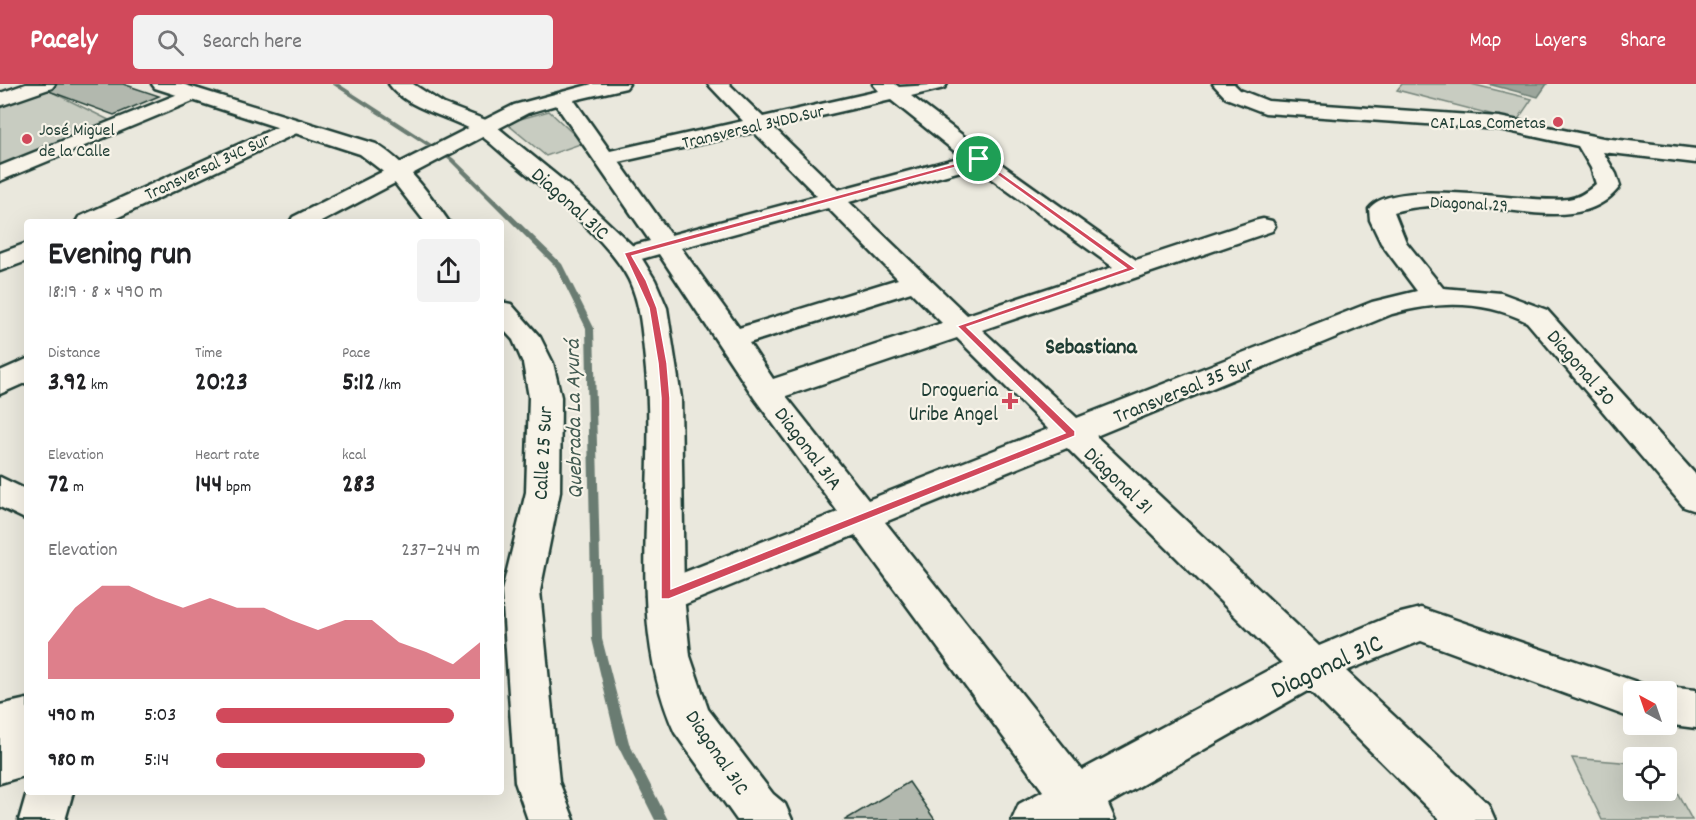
<!DOCTYPE html>
<html lang="en">
<head>
<meta charset="utf-8">
<style>
	body { margin:0; font-family:Dekko,sans-serif; background:#f2f2f2; color:#202124; height:100vh; display:flex; flex-direction:column; font-size:22px; white-space:nowrap }
	* { box-sizing:border-box; margin:0 }
	p { font-size:20px; color:#757577 }
	.icon { flex:none; width:33px; height:33px; fill:none; stroke:currentColor; stroke-width:2; stroke-linecap:round; stroke-linejoin:round }
	.map { position:relative; flex:1; overflow:hidden }
	.side { position:absolute; left:24px; top:135px; width:480px; height:576px; display:flex; flex-direction:column; background:#fff; border-radius:6px; box-shadow:0 6px 24px #0002 }
	.side>* { flex:none }
	.needle { width:39px; rotate:320deg }
	.controls { position:absolute; left:1623px; top:597px; display:grid; gap:12px }
	.controls a { display:grid; place-items:center; width:54px; height:54px; border-radius:6px; background:#fff; box-shadow:0 6px 24px #0002; font-size:30px }
	.pin { position:absolute; display:grid; place-items:center; width:51px; height:51px; color:#fff; margin:-26px; border:3px solid #fff; border-radius:50%; box-shadow:0 2px 6px #0007 }
	.round { display:grid; place-items:center; flex:none; width:63px; height:63px; border-radius:6px; background:#f2f2f2 }
	.headline { display:flex; align-items:center; justify-content:space-between; height:102px; padding:0 24px }
	h1 { font-size:33px; font-weight:800; line-height:45px }
	.stats { display:grid; grid-template-columns:repeat(3,1fr); gap:9px; height:102px; padding:6px 24px }
	.stats div { display:grid; align-content:center }
	.stats b { font-size:26px; font-weight:800 }
	.stats small { font-size:16px; font-weight:400 }
	.stats p { font-size:16px }
	.chart { height:168px; padding:12px 24px }
	.chart p { display:flex; justify-content:space-between }
	.chart svg { width:100%; height:108px; margin-top:6px; fill:#d1495b; opacity:.7 }
	ul { padding:0 24px; list-style:none; font-size:20px }
	li { display:grid; grid-template-columns:96px 72px 1fr; align-items:center; height:45px }
	li i { height:15px; border-radius:8px; background:#d1495b }
	header { display:flex; align-items:center; gap:36px; box-sizing:border-box; height:84px; padding:0 30px; background:#d1495b; color:#fff }
	header strong { font-size:28px }
	nav { display:flex; gap:33px; margin-inline-start:auto; font-size:21px }
	.search { width:420px; height:54px; background:#f2f2f2; display:flex; align-items:center; gap:15px; box-sizing:border-box; padding:0 21px; border-radius:6px; color:#757577; font-size:22px }
	.map>svg:first-child { display:block }
	.green { fill:#c8ccc1; stroke:#74847a; stroke-width:1.5 }
	.water { fill:#9ca69c; stroke:#6a7c72; stroke-width:1.5 }
	.lines { fill:none; stroke-linecap:round; stroke-linejoin:round }
	.stream { fill:#6a7c72; fill-rule:evenodd }
	.building { fill:#b2b8ae; stroke:#1f3d34; stroke-width:1.5 }
	.minor-casing { stroke:#1f3d34; stroke-width:5 }
	.major-casing { stroke:#1f3d34; stroke-width:5 }
	.minor { fill:#f7f3e8; fill-rule:evenodd }
	.major { fill:#f7f3e8; fill-rule:evenodd }
	.route { fill:#d1495b; stroke:#fff; stroke-width:1.5; fill-rule:evenodd }
	.poi-dot { fill:#d1495b; stroke:#f7f3e8; stroke-width:2 }
	.labels { text-anchor:middle; stroke-width:4.5; stroke-linejoin:round; paint-order:stroke }
	.far-poi-label { font-size:18px; fill:#1f3d34; stroke:#f7f3e8; text-anchor:end }
	.far-street-label { font-size:18px; fill:#1f3d34; stroke:#f7f3e8 }
	.street-label { font-size:21px; fill:#1f3d34; stroke:#f7f3e8 }
	.poi-label { font-size:21px; fill:#1f3d34; stroke:#f7f3e8; text-anchor:end }
	.neighbourhood-label { font-size:22px; font-weight:bold; fill:#1f3d34; stroke:#f7f3e8 }
	.water-label { font-size:22px; font-style:italic; fill:#445c53; stroke:#f7f3e8 }
	.near-street-label { font-size:26px; fill:#1f3d34; stroke:#f7f3e8 }
</style>
</head>
<body>
<header>
<strong>Pacely</strong>
<div class="search"><svg class="icon" aria-label="search" viewBox="0 0 24 24"><circle cx="10" cy="10" r="6"/><path d="M15 15l6 6"/></svg>Search here</div>
<nav><a>Map</a><a>Layers</a><a>Share</a></nav>
</header>
<div class="map">
<svg width="1696" height="736" viewBox="0 0 1696 736">
	<rect width="100%" height="100%" fill="#eae8dd"/>
	<filter id="ink" filterUnits="userSpaceOnUse"><feTurbulence type="fractalNoise" baseFrequency=".0167" numOctaves="2"/><feDisplacementMap in="SourceGraphic" scale="12" xChannelSelector="R" yChannelSelector="G"/><feConvolveMatrix kernelMatrix="1 2 1 2 8 2 1 2 1" color-interpolation-filters="sRGB"/></filter>
	<g filter="url(#ink)">
		<!-- green -->
		<g class="green">
			<path d="M54 0H71L52 8 117 40 0 87V20Z"/>
			<path d="M1402 0H1471L1532 15 1517 37 1397 6Z"/>
			<path d="M549 27 583 59 546 72 506 39Z"/>
			<path d="M1572 674 1633 679 1634 706H1666L1667 690 1692 736H1602Z"/>
		</g>
		<!-- water -->
		<path class="water" d="M1488 0H1547L1538 13Z"/>
		<g class="lines">
			<!-- stream -->
			<path class="stream" d="M332 0H339L453 74 562 180 594 244 602 555 629 659 668 736H655L617 660 592 555 586 244 556 183 449 76Z"/>
		</g>
		<!-- building -->
		<g class="building">
			<path d="M57 0H123L159 12 114 31 49 7Z"/>
			<path d="M909 698 935 736H845Z"/>
		</g>
		<g class="lines">
			<defs>
				<g id="minor">
					<path d="M26 0H55L52 4 0 22V9Z"/>
					<path d="M592 0H629L626 4 574 16 610 67 743 37 708 0H729L763 33 879 7 873 0H895L899 3 947 0 944 4 911 12 987 70 1136 176 1254 137 1263 135 1272 137 1275 142 1272 147 982 246 1077 334 1372 218 1417 207 1381 159 1370 136 1369 125C1393 91 1529 121 1568 115 1579 114 1588 107 1596 100L1591 84 1578 62 1499 45 1265 29 1226 14 1213 0H1234L1240 6 1268 17 1499 33 1603 54 1696 65V79L1603 68 1616 90 1620 102C1591 143 1532 128 1490 124 1460 121 1423 119 1394 128L1406 158 1443 204 1501 209 1547 226 1696 391V427L1684 423 1527 238C1484 216 1438 217 1392 230L1096 352 1319 562 1393 531 1421 524 1634 597 1649 603 1651 608H1634V635L1421 557 1346 587 1488 720 1495 736H1440L1309 606 1108 720 1115 736H1012L1019 720 1043 707 855 451 678 523 665 528 652 523 646 512 652 501 838 428 755 315 659 170 627 179 618 177 614 171 618 165 650 157 556 21 528 29 321 138H290L293 133 514 21ZM891 16 962 73 838 106 773 43ZM754 48 817 112 671 151 619 78ZM975 83 1113 183 967 231 849 118ZM828 124 898 195 739 244 681 164ZM911 208 942 239 773 295 749 259ZM957 254 1048 345 868 416 786 312ZM1067 364 1282 579 1082 686 885 438Z"/>
					<path d="M193 4 200 6 203 10 200 14 0 97V82Z"/>
					<path d="M293 36 301 37 304 42 301 47 108 138H76L79 133Z"/>
					<path d="M27 159V177L0 187V169Z"/>
					<path d="M27 275V298L0 310V287Z"/>
					<path d="M0 393 27 406V436L0 423Z"/>
					<path d="M1666 603 1696 606V644L1665 640 1666 608H1654Z"/>
					<path d="M27 615V691L0 699V621Z"/>
					<path d="M27 708H73L65 736H19Z"/>
				</g>
				<g id="major">
					<path d="M152 0H182L376 60C408 80 428 108 449 138H425L390 93 360 70 155 4Z"/>
					<path d="M389 0H413L444 20 491 38 566 99 636 165 655 196 667 224 681 314 684 512 690 572 708 625 773 710 785 720 792 736H737L675 649C622 532 659 399 645 276 642 248 641 221 629 196 610 157 545 105 511 77 500 68 488 56 476 48 452 33 406 25 389 0Z"/>
					<path d="M501 218 511 220 540 253 553 279 561 313 560 408 540 507 559 698 574 736H528L515 698 502 507 526 408 529 313 523 279 513 256 501 243Z"/>
				</g>
			</defs>
			<!-- minor casing -->
			<use href="#minor" class="minor-casing"/>
			<!-- major casing -->
			<use href="#major" class="major-casing"/>
			<!-- minor -->
			<use href="#minor" class="minor"/>
			<!-- major -->
			<use href="#major" class="major"/>
		</g>
	</g>
	<!-- route -->
	<path class="route" d="M979 73 1136 185 967 243 1075 347V352L669 515H661V314L658 279 649 224 624 169ZM978 77 1126 184 957 242 1065 349 671 505 670 314 667 279 657 224 646 196 632 172Z"/>
	<!-- markers -->
	<g class="poi-dot">
		<circle cx="1558" cy="38" r="6"/>
		<circle cx="27" cy="55" r="6"/>
		<path d="M1007 308h6v6h6v6h-6v6h-6v-6h-6v-6h6z"/>
	</g>
	<g class="labels">
		<!-- far-poi labels -->
		<g class="far-poi-label">
			<text x="1546" y="44">CAI Las Cometas</text>
			<text x="39" y="51" text-anchor="start">José Miguel<tspan x="39" dy="21">de la Calle</tspan></text>
		</g>
		<!-- far-street labels -->
		<g class="far-street-label">
			<text transform="translate(753 42) rotate(-13)" y="6">Transversal 34DD Sur</text>
			<text transform="translate(207 82) rotate(-25)" y="6">Transversal 34C Sur</text>
			<text transform="translate(1469 119) rotate(3)" y="6">Diagonal 29</text>
		</g>
		<!-- street labels -->
		<g class="street-label">
			<text transform="translate(571 119) rotate(42)" y="7">Diagonal 31C</text>
			<text transform="translate(1582 283) rotate(49)" y="7">Diagonal 30</text>
			<text transform="translate(1183 305) rotate(-22)" y="7">Transversal 35 Sur</text>
			<text transform="translate(809 364) rotate(53)" y="7">Diagonal 31A</text>
			<text transform="translate(542 369) rotate(-87)" y="7">Calle 25 Sur</text>
			<text transform="translate(1119 396) rotate(44)" y="7">Diagonal 31</text>
			<text transform="translate(718 668) rotate(56)" y="7">Diagonal 31C</text>
		</g>
		<!-- poi labels -->
		<g class="poi-label">
			<text x="998" y="312">Drogueria<tspan x="998" dy="24">Uribe Angel</tspan></text>
		</g>
		<!-- neighbourhood labels -->
		<g class="neighbourhood-label">
			<text x="1091" y="269">Sebastiana</text>
		</g>
		<!-- water labels -->
		<g class="water-label">
			<text transform="translate(572 335) rotate(-91)" y="8">Quebrada La Ayurá</text>
		</g>
		<!-- near-street labels -->
		<g class="near-street-label">
			<text transform="translate(1326 581) rotate(-25)" y="9">Diagonal 31C</text>
		</g>
	</g>
</svg>
<div class="controls">
<a><svg class="needle" viewBox="-14 -14 28 28"><path d="M0-13l5 13h-10z" fill="#e53935"/><path d="M0 13l5-13h-10z" fill="#757577"/></svg></a>
<a><svg class="icon" aria-label="locate" viewBox="0 0 24 24"><circle cx="12" cy="12" r="6"/><path d="M12 2v4M12 18v4M2 12h4M18 12h4"/></svg></a>
</div>
<div class="pin" style="left:979px;top:75px;background:#1e9e55"><svg class="icon" aria-label="arrive" viewBox="0 0 24 24"><path d="M6 21V4h12l-3 4 3 4H6"/></svg></div>
<section class="side">
<div class="headline"><div><h1>Evening run</h1><p>18:19 · 8 × 490 m</p></div><a class="round"><svg class="icon" aria-label="share" viewBox="0 0 24 24"><path d="M12 15V3M7 8l5-5 5 5M5 13v7h14v-7"/></svg></a></div>
<div class="stats">
<div><p>Distance</p><b>3.92<small> km</small></b></div>
<div><p>Time</p><b>20:23</b></div>
<div><p>Pace</p><b>5:12<small> /km</small></b></div>
</div>
<div class="stats">
<div><p>Elevation</p><b>72<small> m</small></b></div>
<div><p>Heart rate</p><b>144<small> bpm</small></b></div>
<div><p>kcal</p><b>283</b></div>
</div>
<div class="chart"><p><span>Elevation</span>237–244 m</p>
<svg viewBox="0 0 160 44" preserveAspectRatio="none"><path d="M0 44V29L10 15L20 6L30 6L40 11L50 15L60 11L70 15L80 15L90 20L100 24L110 20L120 20L130 29L140 33L150 38L160 29V44z"/></svg>
</div>
<ul>
<li><b>490 m</b>5:03<i style="width:90%"></i></li>
<li><b>980 m</b>5:14<i style="width:79%"></i></li>
</ul>
</section>
</div>
</body>
</html>
